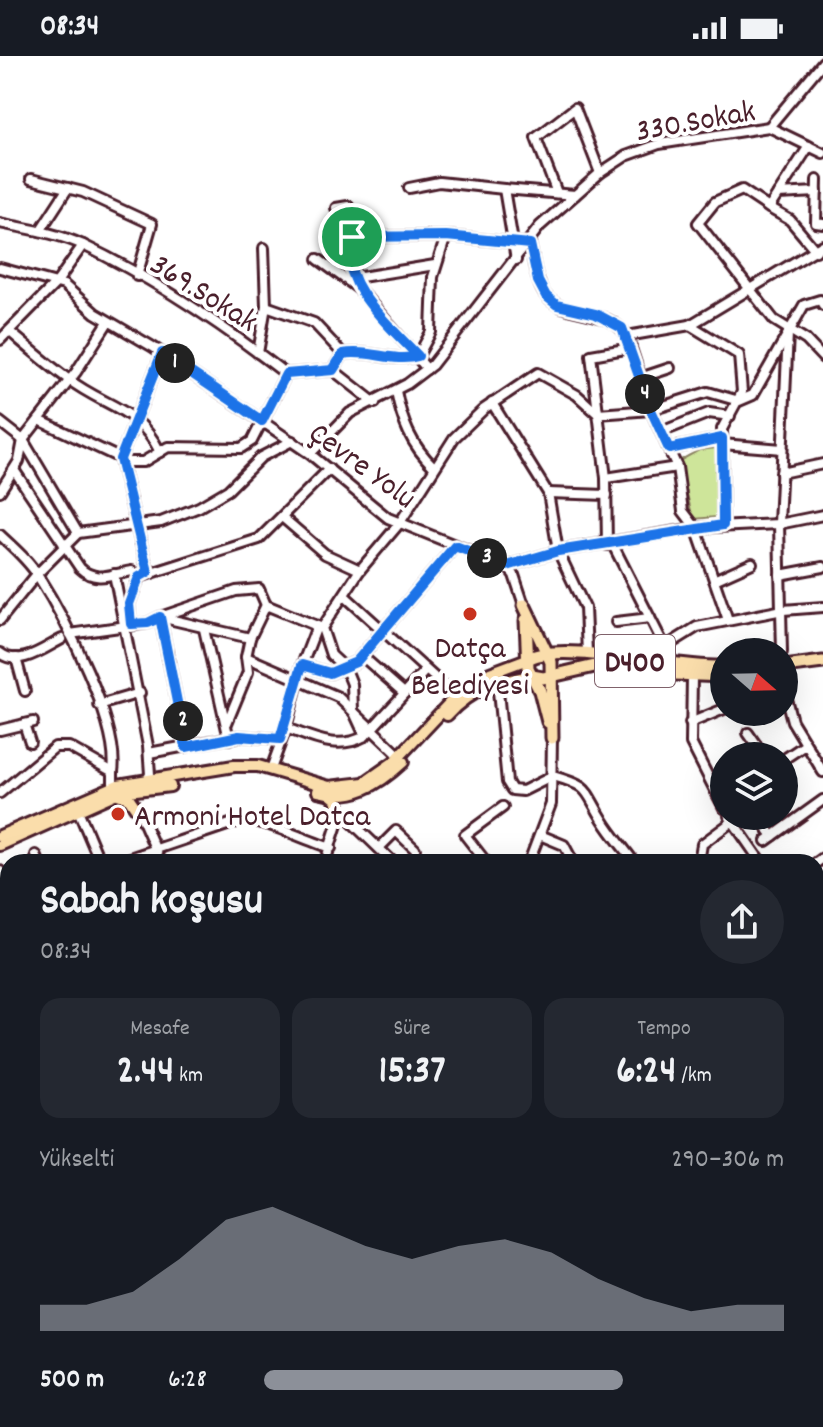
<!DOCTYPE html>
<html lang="tr">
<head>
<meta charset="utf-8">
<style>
	body { margin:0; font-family:Dekko,sans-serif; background:#242831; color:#f1f3f6; height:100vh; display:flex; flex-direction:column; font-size:30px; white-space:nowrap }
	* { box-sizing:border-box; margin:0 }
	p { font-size:26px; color:#9ea1a6 }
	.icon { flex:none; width:44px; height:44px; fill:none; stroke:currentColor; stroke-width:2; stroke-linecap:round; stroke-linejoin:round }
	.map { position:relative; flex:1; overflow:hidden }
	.sheet { position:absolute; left:0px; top:798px; width:824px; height:574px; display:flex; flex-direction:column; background:#171b24; border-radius:24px 24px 0 0; box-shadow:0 8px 32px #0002 }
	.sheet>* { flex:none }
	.needle { width:52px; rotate:110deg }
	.controls { position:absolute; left:710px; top:582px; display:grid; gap:16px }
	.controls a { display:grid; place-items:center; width:88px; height:88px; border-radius:50%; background:#171b24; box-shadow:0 8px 32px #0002; font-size:40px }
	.pin { position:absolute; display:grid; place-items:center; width:68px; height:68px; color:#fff; margin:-34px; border:4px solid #fff; border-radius:50%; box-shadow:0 2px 8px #0007 }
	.km { position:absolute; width:40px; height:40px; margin:-20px; border-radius:50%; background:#222; color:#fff; font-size:22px; line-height:40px; text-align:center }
	.round { display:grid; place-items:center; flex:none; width:84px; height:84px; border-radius:42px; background:#242831 }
	.overview { display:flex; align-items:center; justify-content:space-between; height:136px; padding:0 40px }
	h1 { font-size:44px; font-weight:700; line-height:60px }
	.stats { display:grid; grid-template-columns:repeat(3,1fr); gap:12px; height:136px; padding:8px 40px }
	.stats div { display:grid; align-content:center; border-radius:20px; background:#242831; text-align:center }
	.stats b { font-size:40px; font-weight:700 }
	.stats small { font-size:22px; font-weight:400 }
	.stats p { font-size:22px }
	.chart { height:224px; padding:16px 40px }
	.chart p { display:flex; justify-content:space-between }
	.chart svg { width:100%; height:144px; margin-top:8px; fill:#8c9099; opacity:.7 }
	ul { padding:0 40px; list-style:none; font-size:26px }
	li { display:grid; grid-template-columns:128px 96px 1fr; align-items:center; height:60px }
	li i { height:20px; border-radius:10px; background:#8c9099 }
	.status { display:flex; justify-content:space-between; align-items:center; height:56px; padding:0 40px; background:#171b24; direction:ltr }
	.status svg { height:22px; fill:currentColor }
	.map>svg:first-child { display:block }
	.green { fill:#cee59a; stroke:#8c8262; stroke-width:2 }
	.water { fill:#8eddec; stroke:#73919f; stroke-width:2 }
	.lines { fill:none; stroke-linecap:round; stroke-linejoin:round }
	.minor-casing { stroke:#4a1f2b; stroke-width:14 }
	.major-casing { stroke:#4a1f2b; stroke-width:16 }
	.highway-casing { stroke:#4a1f2b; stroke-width:17 }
	.minor { stroke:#fff; stroke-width:8 }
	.major { stroke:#faddab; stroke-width:10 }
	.highway { stroke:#faddab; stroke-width:11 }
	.route-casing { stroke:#fff; stroke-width:16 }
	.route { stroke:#1a73e8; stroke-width:10 }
	.poi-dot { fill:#c8321e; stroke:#fff; stroke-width:3 }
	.labels { text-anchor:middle; stroke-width:8; stroke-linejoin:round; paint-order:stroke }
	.shield { fill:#fff; stroke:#80626b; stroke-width:2 }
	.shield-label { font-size:30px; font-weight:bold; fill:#4a1f2b }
	.street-label { font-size:32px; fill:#4a1f2b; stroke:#fff }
	.poi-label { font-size:32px; fill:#4a1f2b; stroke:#fff }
</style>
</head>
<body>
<div class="status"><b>08:34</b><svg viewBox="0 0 49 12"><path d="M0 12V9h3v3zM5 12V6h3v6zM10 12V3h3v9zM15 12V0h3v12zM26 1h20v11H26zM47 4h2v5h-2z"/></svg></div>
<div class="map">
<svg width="823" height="1371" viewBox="0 0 823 1371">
	<rect width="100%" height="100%" fill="#fff"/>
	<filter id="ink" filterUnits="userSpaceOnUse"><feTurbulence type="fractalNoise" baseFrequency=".0125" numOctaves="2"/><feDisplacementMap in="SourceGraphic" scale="16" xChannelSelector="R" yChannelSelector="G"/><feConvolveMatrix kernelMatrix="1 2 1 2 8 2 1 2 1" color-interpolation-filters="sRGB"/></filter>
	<g filter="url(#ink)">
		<!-- green -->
		<path class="green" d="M716 392 717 461 693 463 679 405 699 394Z"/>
		<!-- water -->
		<path class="water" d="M0 1048 8 1056V1364H102L101 1371H0Z"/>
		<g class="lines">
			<defs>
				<g id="minor">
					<path d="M769 71 823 6"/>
					<path d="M809 90 769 152 742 134 715 146 698 167 774 264 806 284 823 302"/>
					<path d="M31 123 83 136 152 168 137 220"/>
					<path d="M817 124 816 167 823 168"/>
					<path d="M409 132 439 126 504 133"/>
					<path d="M557 137 536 82 575 52 600 117"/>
					<path d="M778 138 817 136"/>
					<path d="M336 152 348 150 352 181"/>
					<path d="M769 152 790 164 816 195"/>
					<path d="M0 167C28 173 57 177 83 189 155 223 224 270 286 318L333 314 375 347"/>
					<path d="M40 175 68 132"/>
					<path d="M530 188C534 204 535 223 544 237 562 264 607 249 627 280L651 354 677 411 683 455 696 472 728 564"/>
					<path d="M318 203 359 233 427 313"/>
					<path d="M516 204 504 133 575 139"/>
					<path d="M0 212 64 229 95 257 153 291 310 398 388 462 507 510 514 519 524 549"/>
					<path d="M355 222 435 209"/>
					<path d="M359 233 347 193 352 181 446 180 530 188"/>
					<path d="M266 250 314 267 343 298"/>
					<path d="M690 269 823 189"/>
					<path d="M9 275C28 291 47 308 68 323 106 352 137 350 160 396"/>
					<path d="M627 280 690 269 739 299 742 336 722 373 723 469"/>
					<path d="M0 284 57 226 83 189"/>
					<path d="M258 297 266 250 264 192"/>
					<path d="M333 314 343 298C368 293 394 307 418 300L431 276 433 221 446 180"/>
					<path d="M640 322 670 312"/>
					<path d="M396 335C402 366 411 389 434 411"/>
					<path d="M492 347 548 437 558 495 585 552 587 597"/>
					<path d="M39 364 128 406H143L168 391 241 392 252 385 286 318"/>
					<path d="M0 366 23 384 78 477"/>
					<path d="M661 376 709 357 730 360"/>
					<path d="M722 388 782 393"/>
					<path d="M669 393 722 382"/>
					<path d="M310 398 350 357 407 328 432 309 540 170 600 117 626 100 659 88 769 71 823 97"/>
					<path d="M120 403 148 516"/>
					<path d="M120 403 162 297"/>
					<path d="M14 414 80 512C95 527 113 518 132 515L139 521 259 483 329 413"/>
					<path d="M781 417 823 408"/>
					<path d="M606 422 677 411"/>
					<path d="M0 435 19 405 23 384 76 316 108 266"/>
					<path d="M548 437 607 439"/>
					<path d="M282 461 325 498 360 514"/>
					<path d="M0 479C13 491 29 505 38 520 64 561 120 668 113 716"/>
					<path d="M607 489 606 422 591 299 631 292"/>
					<path d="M613 489 674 609"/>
					<path d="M507 510 558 495 696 472 779 468 823 459"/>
					<path d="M114 518 148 690 150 718 146 726"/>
					<path d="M780 519 823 511"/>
					<path d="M714 524 752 507"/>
					<path d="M346 541 455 640"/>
					<path d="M0 564 37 518 78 477 161 466 199 451 228 434 261 401 292 385"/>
					<path d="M616 566 650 562"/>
					<path d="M131 568 129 548 139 521"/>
					<path d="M204 573 229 683"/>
					<path d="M70 578 148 567 160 561 250 582"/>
					<path d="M665 591 697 571 783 554 823 551"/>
					<path d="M782 596 779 468 788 277"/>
					<path d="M0 597C19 612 44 592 62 583"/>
					<path d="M362 600 404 637"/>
					<path d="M246 601 338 641 400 700"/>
					<path d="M16 602 25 635"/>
					<path d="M302 609 317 570"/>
					<path d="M346 613 331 599 322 572 360 514 399 468 454 382 484 353 538 317 577 339 598 358 651 354 708 336 739 345 753 339 804 249 820 244 823 249"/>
					<path d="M346 613 352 628 353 654 365 680"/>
					<path d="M692 620 691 687 724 752"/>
					<path d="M497 625 507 726 512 734 523 735 553 720C592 731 584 734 603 764 612 779 624 792 634 806"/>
					<path d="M784 635 792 665 823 716"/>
					<path d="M99 649 140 637"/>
					<path d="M227 667 248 616 246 601 250 582 266 549"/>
					<path d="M690 667 724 653"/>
					<path d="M24 668 30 686"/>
					<path d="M286 672C313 682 338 695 365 680L425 615"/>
					<path d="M0 674 33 666"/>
					<path d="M748 677 764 700"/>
					<path d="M186 691 160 561 236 535 259 533 266 549 322 572"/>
					<path d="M149 697 239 680 280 683"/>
					<path d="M784 703 805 689"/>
					<path d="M271 713 286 672 302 609 330 617 356 606 455 490"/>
					<path d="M0 737 55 691H69L113 716V731"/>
					<path d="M78 754 100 806"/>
					<path d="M140 758 161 806"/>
					<path d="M729 760 761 806"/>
					<path d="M758 760 773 780"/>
					<path d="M540 779 564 789 573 806"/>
					<path d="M766 785 823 744"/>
					<path d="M379 792 396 775 415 793"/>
					<path d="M36 799 39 806"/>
					<path d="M118 806 242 764C264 763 307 785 331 792"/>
					<path d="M325 806 341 756 393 806"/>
					<path d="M486 806 465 779 503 751"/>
					<path d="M529 806 551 748 552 682"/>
					<path d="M699 806 702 788 733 765"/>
					<path d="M816 807 823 802"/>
					<path d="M0 815 8 830"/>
					<path d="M816 868 823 875"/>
					<path d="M0 929 8 923"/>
					<path d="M816 940 823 939"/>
					<path d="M0 979 8 974"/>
					<path d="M816 1008H823"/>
					<path d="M0 1020 8 1016"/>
					<path d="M816 1081 823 1076"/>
					<path d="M816 1099 823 1109"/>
					<path d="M816 1176H823"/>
					<path d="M816 1212 823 1214"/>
					<path d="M816 1250 823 1254"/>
					<path d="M816 1300 823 1303"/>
					<path d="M816 1362 823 1355"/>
					<path d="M187 1364 196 1371"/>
					<path d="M387 1364 394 1371"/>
					<path d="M537 1364 541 1371"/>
					<path d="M610 1364 616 1371"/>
					<path d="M650 1364 656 1371"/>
					<path d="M726 1364 734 1371"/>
					<path d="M796 1364 810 1371"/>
					<path d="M291 1371 297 1364"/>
					<path d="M362 1371 373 1364"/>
					<path d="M403 1371 412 1364"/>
					<path d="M518 1371 531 1364"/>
					<path d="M628 1371 637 1364"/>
					<path d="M673 1371 679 1364"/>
				</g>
				<g id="major">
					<path d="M447 659C473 631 495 626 532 620"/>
					<path d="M318 735C353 745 378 729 403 706"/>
					<path d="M118 738 129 742 140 758"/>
					<path d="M330 738 336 743 341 756"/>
					<path d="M0 780 118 729 234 710H258L329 731 364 727 394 706 461 635 490 617 530 602"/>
					<path d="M0 789 119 736 170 730"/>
				</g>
				<g id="highway">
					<path d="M524 549 551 606 552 682"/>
					<path d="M526 564 528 612 540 635 548 666"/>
					<path d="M530 602C562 585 678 613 724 611"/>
					<path d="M784 611 823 606"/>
					<path d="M532 620 543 622 599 609 651 617 724 620"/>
				</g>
			</defs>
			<!-- minor casing -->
			<use href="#minor" class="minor-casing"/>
			<!-- major casing -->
			<use href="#major" class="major-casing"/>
			<!-- highway casing -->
			<use href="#highway" class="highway-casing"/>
			<!-- minor -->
			<use href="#minor" class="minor"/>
			<!-- major -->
			<use href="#major" class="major"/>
			<!-- highway -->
			<use href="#highway" class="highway"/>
		</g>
	</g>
	<g class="lines" filter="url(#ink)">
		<defs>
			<path id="route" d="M446 180 530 188 538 225 546 240 557 249 596 258 622 272 651 354 669 393 722 382 723 469 558 495 507 510 455 490 356 606 330 617 302 609 280 683 239 680 186 691 160 561 148 567 131 568 129 548 139 521 148 516 120 403 162 297 262 365 286 318 333 314 343 298C368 293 394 307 418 300 391 271 335 225 352 181Z"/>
		</defs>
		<!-- route casing -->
		<use href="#route" class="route-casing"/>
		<!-- route -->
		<use href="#route" class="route"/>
	</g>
	<!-- markers -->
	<g class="poi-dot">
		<circle cx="470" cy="558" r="8"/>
		<circle cx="118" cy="758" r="8"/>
	</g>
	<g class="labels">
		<!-- shield labels -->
		<rect class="shield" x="595" y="579" width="80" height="52" rx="6"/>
		<g class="shield-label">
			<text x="635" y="615">D400</text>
		</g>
		<!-- street labels -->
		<g class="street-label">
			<text transform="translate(695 63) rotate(-10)" y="11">330.Sokak</text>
			<text transform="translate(205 235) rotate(32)" y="11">369.Sokak</text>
			<text transform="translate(364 408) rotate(36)" y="11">Çevre Yolu</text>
		</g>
		<!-- poi labels -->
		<g class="poi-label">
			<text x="470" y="601">Datça<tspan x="470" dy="37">Belediyesi</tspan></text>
			<text x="134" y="769" text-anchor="start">Armoni Hotel Datca</text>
		</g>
	</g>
</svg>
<div class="controls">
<a><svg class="needle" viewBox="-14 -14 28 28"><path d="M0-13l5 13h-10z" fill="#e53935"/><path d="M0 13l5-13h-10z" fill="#9ea1a6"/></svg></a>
<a><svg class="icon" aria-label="layers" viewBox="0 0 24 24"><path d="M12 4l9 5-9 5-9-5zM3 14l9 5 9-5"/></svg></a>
</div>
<div class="pin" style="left:352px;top:181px;background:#1e9e55"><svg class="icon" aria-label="arrive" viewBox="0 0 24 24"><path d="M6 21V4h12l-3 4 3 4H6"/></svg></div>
<b class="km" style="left:175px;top:307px">1</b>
<b class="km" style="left:183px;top:665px">2</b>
<b class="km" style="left:487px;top:502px">3</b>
<b class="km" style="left:645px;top:338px">4</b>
<section class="sheet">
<div class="overview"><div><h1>Sabah koşusu</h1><p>08:34</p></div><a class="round"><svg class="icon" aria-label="share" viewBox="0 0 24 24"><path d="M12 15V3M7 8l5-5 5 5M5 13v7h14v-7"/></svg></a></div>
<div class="stats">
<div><p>Mesafe</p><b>2.44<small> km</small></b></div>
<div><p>Süre</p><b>15:37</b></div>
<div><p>Tempo</p><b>6:24<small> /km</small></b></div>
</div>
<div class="chart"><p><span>Yükselti</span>290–306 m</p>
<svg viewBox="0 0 160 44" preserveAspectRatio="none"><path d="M0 44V36L10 36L20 32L30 22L40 10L50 6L60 12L70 18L80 22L90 18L100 16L110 20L120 28L130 34L140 38L150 36L160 36V44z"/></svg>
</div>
<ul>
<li><b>500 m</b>6:28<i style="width:69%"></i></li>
</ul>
</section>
</div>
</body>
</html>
